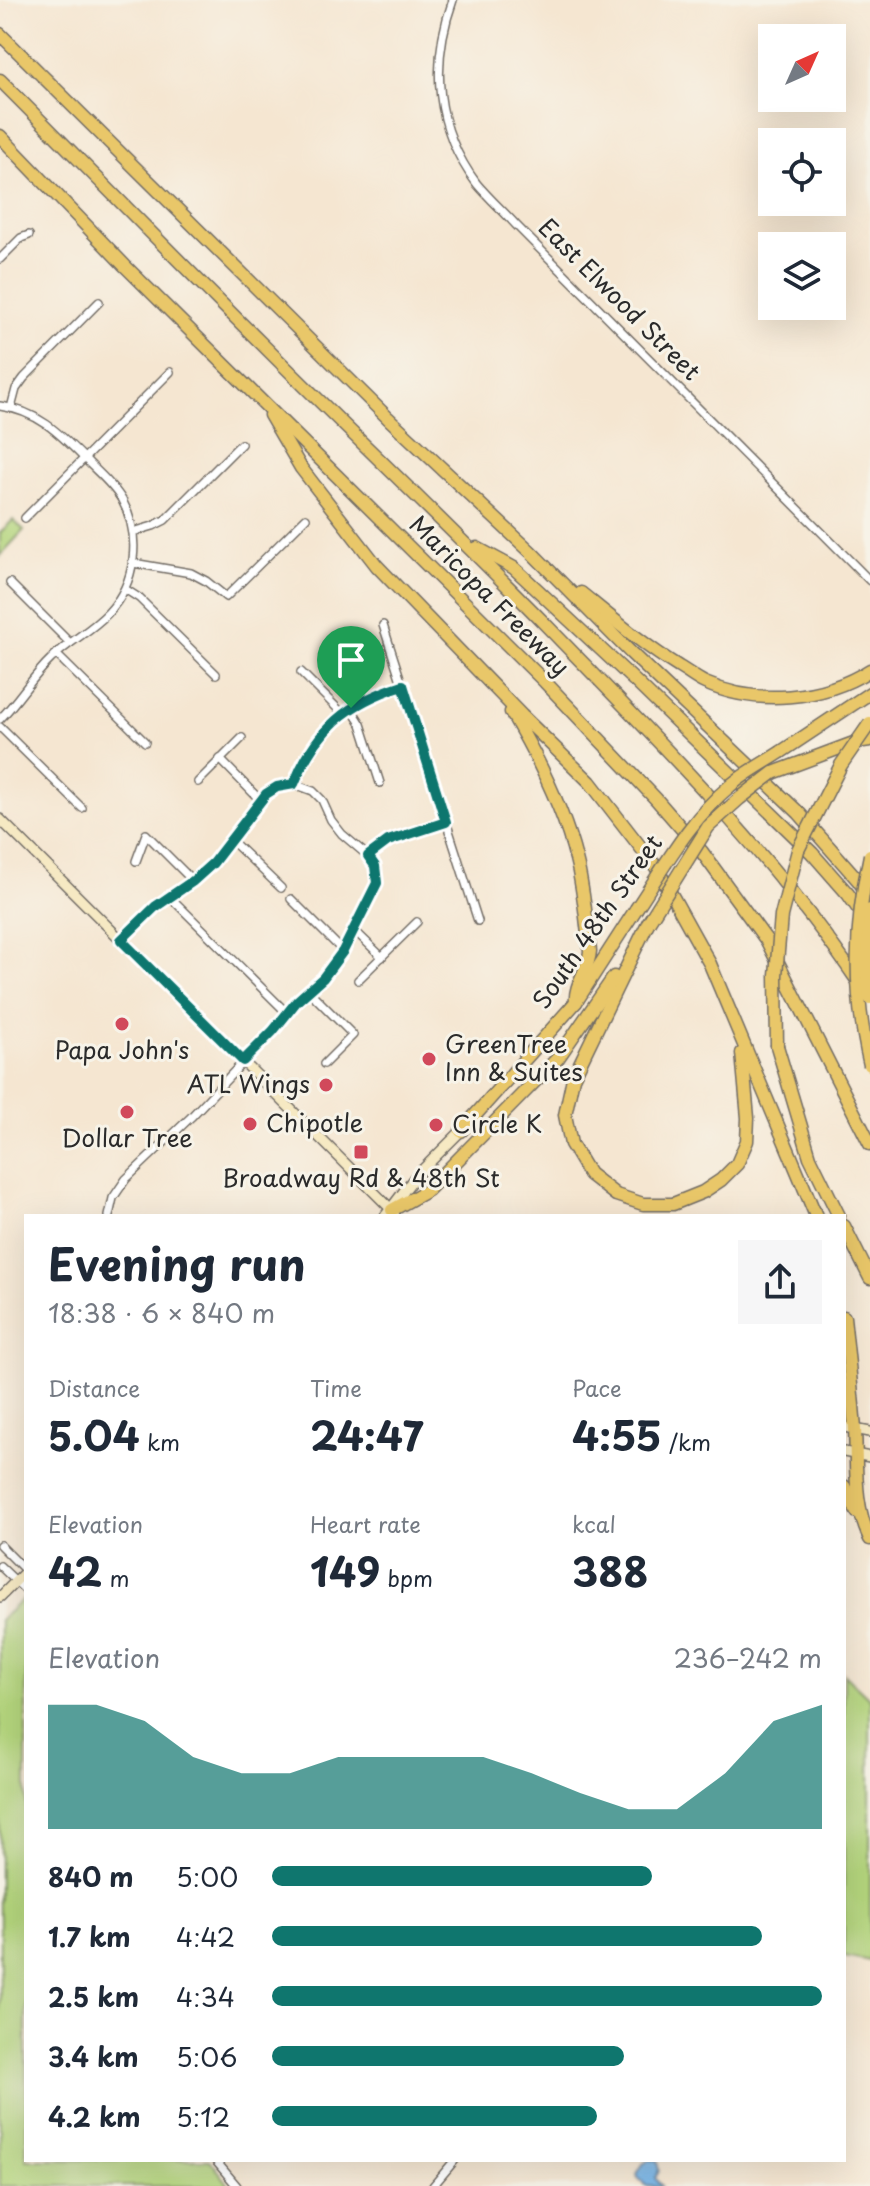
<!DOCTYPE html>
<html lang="en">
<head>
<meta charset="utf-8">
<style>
	body { margin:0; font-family:"Playpen Sans",sans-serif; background:#f6f6f7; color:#1f2937; height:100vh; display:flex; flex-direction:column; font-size:30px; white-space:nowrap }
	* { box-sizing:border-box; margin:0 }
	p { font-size:26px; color:#747a83 }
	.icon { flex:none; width:44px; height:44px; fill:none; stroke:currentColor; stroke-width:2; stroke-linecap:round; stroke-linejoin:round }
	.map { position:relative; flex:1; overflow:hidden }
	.sheet { position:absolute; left:24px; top:1214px; width:822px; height:948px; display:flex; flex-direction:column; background:#fff; border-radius:0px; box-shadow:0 8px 32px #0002 }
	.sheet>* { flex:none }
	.needle { width:52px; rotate:45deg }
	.tools { position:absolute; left:758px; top:24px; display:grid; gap:16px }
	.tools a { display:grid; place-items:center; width:88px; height:88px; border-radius:0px; background:#fff; box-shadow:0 8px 32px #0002; font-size:40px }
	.pin { position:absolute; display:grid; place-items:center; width:68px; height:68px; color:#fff; margin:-82px -34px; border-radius:50% 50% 50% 0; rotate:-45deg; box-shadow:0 0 8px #0007 }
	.pin .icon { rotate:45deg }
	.round { display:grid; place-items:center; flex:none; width:84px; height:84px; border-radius:0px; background:#f6f6f7 }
	.summary { display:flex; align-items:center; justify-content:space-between; height:136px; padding:0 24px }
	h1 { font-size:44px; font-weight:700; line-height:60px }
	.stats { display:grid; grid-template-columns:repeat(3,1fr); gap:12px; height:136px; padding:8px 24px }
	.stats div { display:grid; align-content:center }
	.stats b { font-size:40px; font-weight:700 }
	.stats small { font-size:22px; font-weight:400 }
	.stats p { font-size:22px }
	.chart { height:224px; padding:16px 24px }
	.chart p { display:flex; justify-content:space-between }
	.chart svg { width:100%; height:144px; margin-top:8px; fill:#0f766e; opacity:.7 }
	ul { padding:0 24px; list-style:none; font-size:26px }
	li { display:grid; grid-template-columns:128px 96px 1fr; align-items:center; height:60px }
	li i { height:20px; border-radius:10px; background:#0f766e }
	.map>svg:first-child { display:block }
	.green { fill:#b3d47c; stroke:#6f8054; stroke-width:2 }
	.water { fill:#74b3e7; stroke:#506f89; stroke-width:2 }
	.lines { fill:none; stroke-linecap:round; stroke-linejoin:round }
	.street-casing { stroke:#726c65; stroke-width:10 }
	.secondary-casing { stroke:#726c65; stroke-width:12 }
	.highway-casing { stroke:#726c65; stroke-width:15 }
	.street { stroke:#fff; stroke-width:7 }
	.secondary { stroke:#f6e9c3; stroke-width:9 }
	.highway { stroke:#e9c769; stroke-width:12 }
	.highway-bridge-casing { stroke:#726c65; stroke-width:15; stroke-linecap:butt }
	.highway-bridge { stroke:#e9c769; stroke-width:12 }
	.route-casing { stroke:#fff; stroke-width:16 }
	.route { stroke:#0f766e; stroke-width:10 }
	.poi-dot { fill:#d1495b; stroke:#f7f3e8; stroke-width:3 }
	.labels { text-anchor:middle; stroke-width:6; stroke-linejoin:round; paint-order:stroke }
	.street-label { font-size:24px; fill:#2b2b2b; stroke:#f7f3e8 }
	.poi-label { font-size:24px; fill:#2b2b2b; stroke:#f7f3e8; text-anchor:start }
</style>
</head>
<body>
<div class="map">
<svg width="870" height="2186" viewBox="0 0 870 2186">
	<rect width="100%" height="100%" fill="#f7f3e8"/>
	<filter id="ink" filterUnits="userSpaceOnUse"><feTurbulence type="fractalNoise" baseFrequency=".0125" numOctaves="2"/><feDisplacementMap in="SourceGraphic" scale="16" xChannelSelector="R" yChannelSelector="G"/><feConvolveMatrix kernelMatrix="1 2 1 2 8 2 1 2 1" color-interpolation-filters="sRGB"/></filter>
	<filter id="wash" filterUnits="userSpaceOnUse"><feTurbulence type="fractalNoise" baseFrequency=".006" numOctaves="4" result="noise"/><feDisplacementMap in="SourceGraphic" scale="32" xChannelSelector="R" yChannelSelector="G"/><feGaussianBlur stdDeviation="1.8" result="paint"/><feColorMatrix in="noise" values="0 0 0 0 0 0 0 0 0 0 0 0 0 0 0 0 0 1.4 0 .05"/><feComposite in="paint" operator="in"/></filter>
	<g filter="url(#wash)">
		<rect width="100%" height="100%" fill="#f5e6d1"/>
		<!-- green -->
		<g class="green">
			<path d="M13 520 24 530 0 556V533Z"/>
			<path d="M24 1598H26V2160H210L230 2186H0V1620Z"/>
			<path d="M844 1674 870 1699V1961L844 1956Z"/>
		</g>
		<!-- water -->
		<path class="water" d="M649 2160H657L659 2171 655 2178 661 2186 645 2185 638 2178 637 2174 643 2164Z"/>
	</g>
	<g filter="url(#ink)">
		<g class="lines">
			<defs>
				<g id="street">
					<path d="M453 0C430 64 435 128 477 184 489 198 503 211 516 225L870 581"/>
					<path d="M0 259 21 238 29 235"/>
					<path d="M0 406C40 411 63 437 90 464 101 475 114 486 122 500 142 537 136 583 108 613 91 631 68 642 51 659 32 677 19 700 0 719"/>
					<path d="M11 408 16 389 24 378 99 302"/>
					<path d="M25 518 170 372"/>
					<path d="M133 532 153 526 165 520 241 444"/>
					<path d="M133 563 191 573 206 581 226 597 306 518"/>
					<path d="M10 583 70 643"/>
					<path d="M125 589 139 598 216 674"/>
					<path d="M383 625 478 921"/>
					<path d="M56 654 145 742"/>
					<path d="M301 672 343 714"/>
					<path d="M351 708 361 724 380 783"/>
					<path d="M0 727 82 808"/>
					<path d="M220 759 260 800"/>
					<path d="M198 782 242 738"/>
					<path d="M294 784C317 729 346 703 403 685"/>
					<path d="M231 840 281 888"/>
					<path d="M136 861 146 834 193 881"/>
					<path d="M170 897 287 1013"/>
					<path d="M291 899 343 951"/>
					<path d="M353 929 382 957"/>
					<path d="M121 940 155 907 206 870 218 857 263 797 277 787 294 784 313 791 322 800 331 820 342 834 368 856"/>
					<path d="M358 980 417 922"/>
					<path d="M309 991 353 1035 324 1064"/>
					<path d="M109 1216 113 1198 126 1179 191 1117 267 1037 297 1001 333 966 343 951 361 913 376 887 377 869 368 856 388 841 446 822"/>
					<path d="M0 1545 26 1571"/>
					<path d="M0 1566 26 1591"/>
					<path d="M215 2160 237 2186"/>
					<path d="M433 2186 455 2160"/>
				</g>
				<g id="secondary">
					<path d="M0 819 392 1210 395 1216"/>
					<path d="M385 1216 414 1178 461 1131"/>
					<path d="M844 1427 870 1432"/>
					<path d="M844 1452 870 1457"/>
					<path d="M0 1597 26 1571"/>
				</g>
				<g id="highway">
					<path d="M0 34 388 418 531 552 631 653 799 813 858 880 870 897"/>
					<path d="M0 80C87 167 173 256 261 343 355 437 452 529 546 625 656 739 770 851 859 983"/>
					<path d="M0 136 125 266 545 682 656 799 702 852 767 941 870 1144"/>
					<path d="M270 415 301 468 377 566 522 716 590 782 656 867 710 964 816 1216"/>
					<path d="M477 548 514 568 637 683 812 853 848 894 864 917"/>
					<path d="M581 593C613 619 645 646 679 667 688 672 696 679 705 683 757 706 823 700 870 670"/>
					<path d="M511 712C538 758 563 807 576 859 584 889 586 920 590 951 589 970 574 984 576 1002"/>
					<path d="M781 752 870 693"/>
					<path d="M773 773 856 742 870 740"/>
					<path d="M648 923 573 1078 565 1115 571 1144 589 1174 616 1195 643 1204H673L703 1192 721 1180 737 1164 747 1141 748 1118 742 1053"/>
					<path d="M777 1046 810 1157 839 1216"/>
					<path d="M461 1131 576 1002 636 909"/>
					<path d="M392 1210 428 1190 558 1058 614 977"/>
					<path d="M844 1226 870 1278"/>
					<path d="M844 1317C848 1354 852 1392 855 1429 857 1466 853 1504 870 1539"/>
					<path d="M844 1486 857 1512"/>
				</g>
			</defs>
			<!-- street casing -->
			<use href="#street" class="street-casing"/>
			<!-- secondary casing -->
			<use href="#secondary" class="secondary-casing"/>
			<!-- highway casing -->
			<use href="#highway" class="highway-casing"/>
			<!-- street -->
			<use href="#street" class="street"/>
			<!-- secondary -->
			<use href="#secondary" class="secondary"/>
			<!-- highway -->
			<use href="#highway" class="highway"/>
			<defs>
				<g id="highway-bridge">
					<path d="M870 855C854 927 853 994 870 1065"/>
					<path d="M636 909C664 867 690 819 730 786 745 773 764 763 781 752"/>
					<path d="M870 910 867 974 870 998"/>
					<path d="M648 923 708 827 739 799 773 773"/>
					<path d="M777 1046 776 975 781 916 798 850 841 765 870 723"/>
				</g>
			</defs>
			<!-- highway-bridge casing -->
			<use href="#highway-bridge" class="highway-bridge-casing"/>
			<!-- highway-bridge -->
			<use href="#highway-bridge" class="highway-bridge"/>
		</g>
	</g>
	<g class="lines" filter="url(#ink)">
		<defs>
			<path id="route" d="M403 685 446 822 388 841 368 856 375 866 377 883 343 951 323 978 297 1001 273 1031 243 1061 121 940 155 907 193 881 213 863 266 794 277 787 294 784C316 729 347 703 403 685Z"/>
		</defs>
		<!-- route casing -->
		<use href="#route" class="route-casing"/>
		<!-- route -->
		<use href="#route" class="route"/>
	</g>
	<!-- markers -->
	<g class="poi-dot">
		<circle cx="122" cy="1024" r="8"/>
		<circle cx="429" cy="1059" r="8"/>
		<circle cx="326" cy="1085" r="8"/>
		<circle cx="127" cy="1112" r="8"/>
		<circle cx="250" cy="1124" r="8"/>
		<circle cx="436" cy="1125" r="8"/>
		<rect x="353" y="1144" width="16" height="16" rx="4"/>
	</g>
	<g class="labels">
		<!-- street labels -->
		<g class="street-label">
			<text transform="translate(619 300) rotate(45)" y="8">East Elwood Street</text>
			<text transform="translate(489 596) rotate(45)" y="8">Maricopa Freeway</text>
			<text transform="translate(598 922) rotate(-55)" y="8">South 48th Street</text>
		</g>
		<!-- poi labels -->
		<g class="poi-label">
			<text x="445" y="1053">GreenTree<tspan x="445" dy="28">Inn &amp; Suites</tspan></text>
			<text x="122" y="1059" text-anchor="middle">Papa John's</text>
			<text x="310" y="1093" text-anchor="end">ATL Wings</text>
			<text x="266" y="1132">Chipotle</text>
			<text x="452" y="1133">Circle K</text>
			<text x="127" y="1147" text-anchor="middle">Dollar Tree</text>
			<text x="361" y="1187" text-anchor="middle">Broadway Rd &amp; 48th St</text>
		</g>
	</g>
</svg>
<div class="tools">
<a><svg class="needle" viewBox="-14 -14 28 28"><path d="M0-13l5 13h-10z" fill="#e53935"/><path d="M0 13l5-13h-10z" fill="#747a83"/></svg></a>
<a><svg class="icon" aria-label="locate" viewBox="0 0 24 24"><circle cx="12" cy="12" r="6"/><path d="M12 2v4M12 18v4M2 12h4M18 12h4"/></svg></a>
<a><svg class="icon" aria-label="layers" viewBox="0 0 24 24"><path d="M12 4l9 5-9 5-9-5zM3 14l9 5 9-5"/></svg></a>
</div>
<div class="pin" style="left:351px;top:708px;background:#1e9e55"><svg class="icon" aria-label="arrive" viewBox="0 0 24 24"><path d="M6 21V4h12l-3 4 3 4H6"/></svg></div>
<section class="sheet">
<div class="summary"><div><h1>Evening run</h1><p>18:38 · 6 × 840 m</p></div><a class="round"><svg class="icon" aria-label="share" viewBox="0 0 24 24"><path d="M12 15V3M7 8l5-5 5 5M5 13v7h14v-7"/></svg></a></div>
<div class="stats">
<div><p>Distance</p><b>5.04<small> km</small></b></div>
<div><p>Time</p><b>24:47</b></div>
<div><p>Pace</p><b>4:55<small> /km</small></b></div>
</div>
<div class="stats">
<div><p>Elevation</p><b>42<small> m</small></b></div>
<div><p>Heart rate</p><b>149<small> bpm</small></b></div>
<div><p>kcal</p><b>388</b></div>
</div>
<div class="chart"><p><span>Elevation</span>236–242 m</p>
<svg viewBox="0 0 160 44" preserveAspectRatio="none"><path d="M0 44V6L10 6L20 11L30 22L40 27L50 27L60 22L70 22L80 22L90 22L100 27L110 33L120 38L130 38L140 27L150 11L160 6V44z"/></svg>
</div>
<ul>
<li><b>840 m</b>5:00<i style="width:69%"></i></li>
<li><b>1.7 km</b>4:42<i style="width:89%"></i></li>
<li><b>2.5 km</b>4:34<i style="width:100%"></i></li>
<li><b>3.4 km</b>5:06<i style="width:64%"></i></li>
<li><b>4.2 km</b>5:12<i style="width:59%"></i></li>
</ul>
</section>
</div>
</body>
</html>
